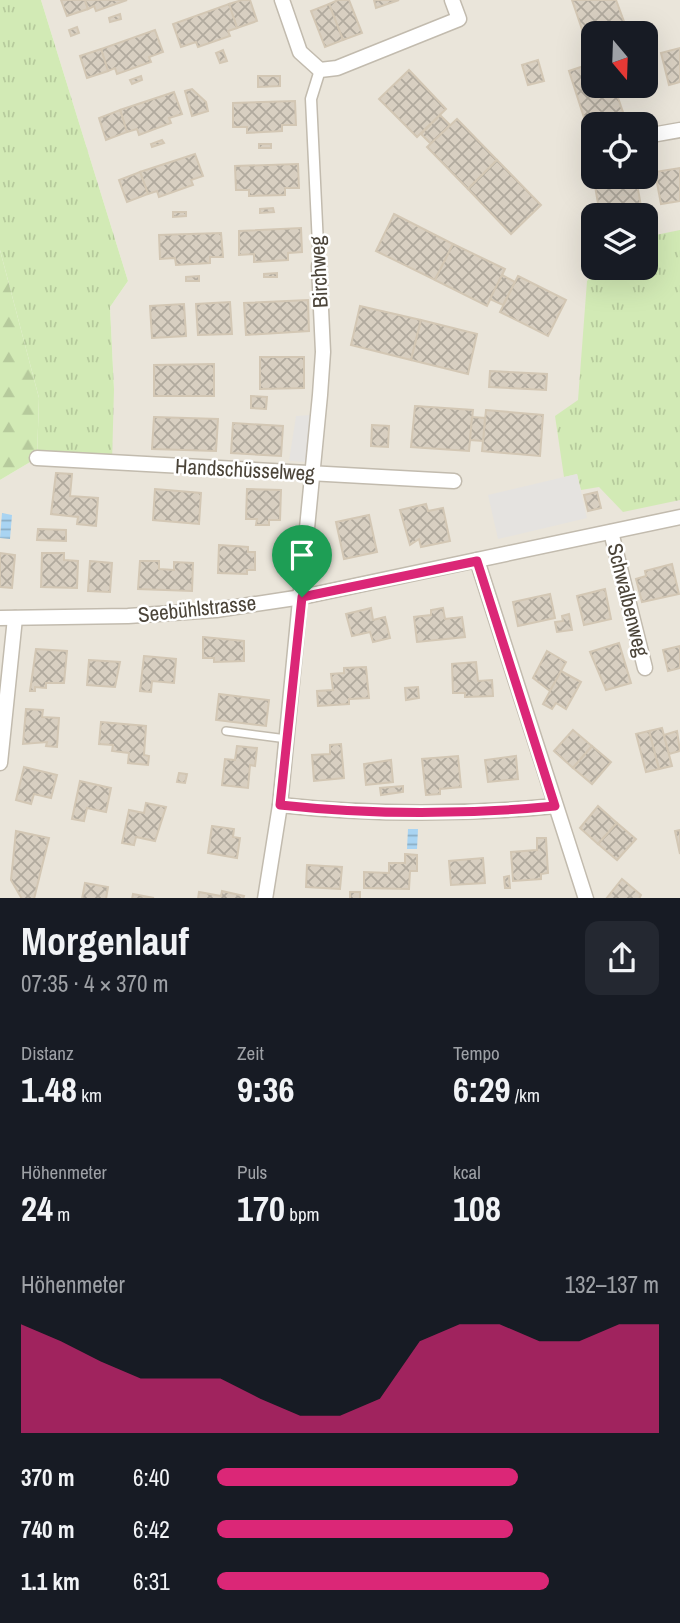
<!DOCTYPE html>
<html lang="de">
<head>
<meta charset="utf-8">
<style>
	body { margin:0; font-family:"Archivo Narrow",sans-serif; background:#242831; color:#f1f3f6; height:100vh; display:flex; flex-direction:column; font-size:26px; white-space:nowrap }
	* { box-sizing:border-box; margin:0 }
	p { font-size:23px; color:#9ea1a6 }
	.icon { flex:none; width:38px; height:38px; fill:none; stroke:currentColor; stroke-width:2; stroke-linecap:round; stroke-linejoin:round }
	.map { position:relative; height:898px; overflow:hidden }
	.panel { display:flex; flex-direction:column; background:#171b24; flex:1 }
	.panel>* { flex:none }
	.needle { width:46px; rotate:161deg }
	.tools { position:absolute; left:581px; top:21px; display:grid; gap:14px }
	.tools a { display:grid; place-items:center; width:77px; height:77px; border-radius:14px; background:#171b24; box-shadow:0 7px 28px #0002; font-size:35px }
	.pin { position:absolute; display:grid; place-items:center; width:60px; height:60px; color:#fff; margin:-72px -30px; border-radius:50% 50% 50% 0; rotate:-45deg; box-shadow:0 0 7px #0007 }
	.pin .icon { rotate:45deg }
	.round { display:grid; place-items:center; flex:none; width:74px; height:74px; border-radius:14px; background:#242831 }
	.head { display:flex; align-items:center; justify-content:space-between; height:119px; padding:0 21px }
	h1 { font-size:38px; font-weight:700; line-height:52px }
	.metrics { display:grid; grid-template-columns:repeat(3,1fr); gap:10px; height:119px; padding:7px 21px }
	.metrics div { display:grid; align-content:center }
	.metrics b { font-size:35px; font-weight:700 }
	.metrics small { font-size:19px; font-weight:400 }
	.metrics p { font-size:19px }
	.chart { height:196px; padding:14px 21px }
	.chart p { display:flex; justify-content:space-between }
	.chart svg { width:100%; height:126px; margin-top:7px; fill:#db2777; opacity:.7 }
	ul { padding:0 21px; list-style:none; font-size:23px }
	li { display:grid; grid-template-columns:112px 84px 1fr; align-items:center; height:52px }
	li i { height:18px; border-radius:9px; background:#db2777 }
	.map>svg:first-child { display:block }
	.residential { fill:#eae5da; fill-rule:evenodd }
	.grass { fill:url(#grass-tufts) }
	.forest { fill:url(#forest-firs) }
	.parking { fill:#e5e3e0 }
	.water { fill:url(#water-rules) }
	.building { fill:url(#building-cross-hatch); stroke:#d3c7b4; stroke-width:2 }
	.lines { fill:none; stroke-linecap:round; stroke-linejoin:round }
	.service-casing { stroke:#c2bbae; stroke-width:10 }
	.pedestrian-casing { stroke:#c2bbae; stroke-width:13 }
	.minor-casing { stroke:#c2bbae; stroke-width:17 }
	.service { stroke:#fff; stroke-width:7 }
	.pedestrian { stroke:#fff; stroke-width:10 }
	.minor { stroke:#fff; stroke-width:14 }
	.route-casing { stroke:#fff; stroke-width:14 }
	.route { stroke:#db2777; stroke-width:9 }
	.labels { text-anchor:middle; stroke-width:5; stroke-linejoin:round; paint-order:stroke }
	.street-label { font-size:21px; fill:#4b4439; stroke:#fff }
</style>
</head>
<body>
<div class="map">
<svg width="680" height="899" viewBox="0 0 680 899">
	<defs>
		<pattern id="grass-tufts" width="24" height="20" patternUnits="userSpaceOnUse" patternTransform="scale(1.75)"><rect width="24" height="20" fill="#d2eab5"/><path d="M3 7l-1-3M5 7V3M7 7l1-3M15 17l-1-3M17 17v-4M19 17l1-3" fill="none" stroke="#b6ca9c"/></pattern>
		<pattern id="forest-firs" width="22" height="20" patternUnits="userSpaceOnUse" patternTransform="scale(1.75)"><rect width="22" height="20" fill="#d2eab5"/><path d="M5 1l3.5 6h-7zM16 11l3.5 6h-7z" fill="#b6ca9c"/></pattern>
		<pattern id="water-rules" width="6" height="5" patternUnits="userSpaceOnUse" patternTransform="scale(1.75)"><rect width="6" height="5" fill="#a9d4f2"/><path d="M0 2.5h6" fill="none" stroke="#8caec5"/></pattern>
		<pattern id="building-cross-hatch" width="8" height="8" patternUnits="userSpaceOnUse" patternTransform="scale(1.75)"><rect width="8" height="8" fill="#d8cfc1"/><path d="M0 0l8 8M0 8l8-8" fill="none" stroke="#b1aa9e"/></pattern>
	</defs>
	<rect width="100%" height="100%" fill="#f6f3ec"/>
	<!-- residential -->
	<path class="residential" d="M41 0H680V898L0 899V480L37 458 114 389 110 307 128 281ZM593 33H646V86H593ZM593 124H646V177H593ZM593 215H646V268H593Z"/>
	<!-- grass -->
	<g class="grass">
		<path d="M0 0H41L128 281 110 307 114 389 112 462 37 458 39 398 0 250Z"/>
		<path d="M680 230V500L623 512 599 487 581 490 577 474 564 477 555 416 578 400 587 281 599 268H646V237Z"/>
	</g>
	<!-- forest -->
	<path class="forest" d="M0 250 39 398 37 458 0 480Z"/>
	<!-- parking -->
	<g class="parking">
		<path d="M311 415 306 462 289 461 296 416Z"/>
		<path d="M577 474 587 518 498 539 488 495Z"/>
	</g>
	<!-- water -->
	<g class="water">
		<path d="M2 513 12 515 10 539 0 538Z"/>
		<path d="M408 829H418L417 849H407Z"/>
	</g>
	<!-- building -->
	<g class="building">
		<path d="M61 0H85L88 9 67 16Z"/>
		<path d="M85 0H127L96 11 94 6 88 9Z"/>
		<path d="M242 0H250L257 21 237 28 229 4Z"/>
		<path d="M338 0H349L362 33 343 40 329 4Z"/>
		<path d="M374 0H399L376 8Z"/>
		<path d="M572 0H616L626 27 608 33H593V38L586 41Z"/>
		<path d="M229 4 237 28 228 31 230 36 198 47 196 42 181 47 173 24Z"/>
		<path d="M329 4 343 40 325 47 311 11Z"/>
		<path d="M120 14 121 19 110 22 109 18Z"/>
		<path d="M77 27 79 33 71 36 69 30Z"/>
		<path d="M155 30 163 52 149 57 151 62 117 74 115 68 108 71 101 49Z"/>
		<path d="M680 48V82L669 85 661 53Z"/>
		<path d="M101 49 108 71 87 78 80 56Z"/>
		<path d="M223 50 227 61 220 63 216 53Z"/>
		<path d="M538 60 544 81 528 85 522 65Z"/>
		<path d="M593 63V86H614L624 115 587 127 569 71Z"/>
		<path d="M409 70 446 109 417 137 379 99Z"/>
		<path d="M141 76 142 80 132 84 130 80Z"/>
		<path d="M258 76H280V86L258 87Z"/>
		<path d="M192 89 206 102 208 111 192 116 185 91Z"/>
		<path d="M174 92 182 114 169 118 171 123 139 135 137 129 127 132 120 110Z"/>
		<path d="M295 101 296 125H282V131L247 133V127H233V103Z"/>
		<path d="M120 110 127 132 106 140 99 118Z"/>
		<path d="M440 115 450 125 431 144 421 134Z"/>
		<path d="M457 119 497 160 468 189 427 147Z"/>
		<path d="M162 140 164 143 152 147 151 144Z"/>
		<rect x="259" y="144" width="12" height="4"/>
		<path d="M195 154 203 176 191 180 193 185 159 197 157 191 148 194 140 172Z"/>
		<path d="M497 160 541 205 511 234 468 189Z"/>
		<path d="M298 164 299 188H285V195L249 196V190H236L235 166Z"/>
		<path d="M680 168V201L661 204 655 172Z"/>
		<path d="M140 172 148 194 127 202 119 180Z"/>
		<path d="M636 178 642 212 600 215 595 186Z"/>
		<path d="M273 208 274 212 260 213V209Z"/>
		<path d="M173 212H186V216L173 217Z"/>
		<path d="M394 214 453 244 435 280 376 251Z"/>
		<path d="M301 228 302 252 288 253V260L254 262V254L239 255V231Z"/>
		<path d="M221 233 223 257H210V263L176 265 175 258 160 259 159 235Z"/>
		<path d="M453 244 505 269 487 306 435 280Z"/>
		<path d="M277 273V277H264V274Z"/>
		<path d="M502 275 515 282 503 305 490 299Z"/>
		<path d="M199 276V281H186V277Z"/>
		<path d="M518 276 566 300 548 336 500 312Z"/>
		<path d="M308 300 309 331 246 335 244 303Z"/>
		<path d="M230 302 232 334 198 335 196 304Z"/>
		<path d="M184 304 186 336 152 338 150 306Z"/>
		<path d="M360 306 421 320 411 360 351 345Z"/>
		<path d="M421 320 477 334 468 374 411 360Z"/>
		<path d="M260 357H304V388L260 389Z"/>
		<path d="M214 364V396H154V365Z"/>
		<path d="M490 371 547 374 546 390 489 387Z"/>
		<path d="M251 396 267 397 266 409 251 408Z"/>
		<path d="M415 406 473 410 469 451 411 447Z"/>
		<path d="M486 410 543 415 540 456 482 451Z"/>
		<path d="M154 417 218 419 216 451 152 449Z"/>
		<path d="M472 417 485 418 483 441 470 440Z"/>
		<path d="M233 423 283 426 281 456 231 453Z"/>
		<path d="M372 425 389 426 388 447 371 446Z"/>
		<path d="M56 473 72 474 70 496 98 498 96 526 77 524 78 517 51 514Z"/>
		<path d="M155 489 201 493 199 524 153 520Z"/>
		<path d="M247 489 281 490 280 520H269V525H256L257 519H246Z"/>
		<path d="M597 492 601 508 588 511 584 495Z"/>
		<path d="M426 504 428 511 443 508 450 541 421 547 419 539 410 545 400 510Z"/>
		<path d="M369 515 377 552 344 559 336 522Z"/>
		<path d="M38 529 66 530V541L37 540Z"/>
		<path d="M219 545 248 547V552H255V570H247V574L218 573Z"/>
		<path d="M0 553 15 555 12 588 0 587Z"/>
		<path d="M42 553H64V560L78 561 77 588 41 587Z"/>
		<path d="M90 561 112 563 110 592 88 591Z"/>
		<path d="M140 561H159V569L174 570V562L193 563 192 591 138 589Z"/>
		<path d="M672 564 679 594 642 602 636 579 646 576 645 571Z"/>
		<path d="M605 589 611 619 584 625 577 596Z"/>
		<path d="M550 594 555 618 518 626 513 602Z"/>
		<path d="M371 608 373 620 385 617 390 638 373 642 370 632 352 636 346 614Z"/>
		<path d="M443 608 445 619 462 617 465 637 417 642 414 617 431 615V610Z"/>
		<path d="M569 614 572 630 557 632 555 622 563 621 562 616Z"/>
		<path d="M203 637 244 641V661L214 662V658H203Z"/>
		<path d="M619 643 631 683 606 690 590 652Z"/>
		<path d="M680 646V668L668 671 663 650Z"/>
		<path d="M36 649 67 651 64 683H46V688L35 687V691H30Z"/>
		<path d="M547 651 566 662 550 691 533 678Z"/>
		<path d="M144 656 176 659 174 683 152 681 151 692 140 691Z"/>
		<path d="M89 660 120 662 115 687 87 685Z"/>
		<path d="M476 662 478 681 492 680 493 696 465 697V693H453L452 664Z"/>
		<path d="M366 667 369 698 349 699V704L318 706 317 691 333 690 331 674 344 673V668Z"/>
		<path d="M561 671 581 682 566 709 556 703 552 709 543 704Z"/>
		<path d="M418 687 419 698 406 700 405 688Z"/>
		<path d="M219 694 269 700 266 726 216 720Z"/>
		<path d="M26 709 43 710 42 717 59 718 57 747 46 746 47 742 23 744Z"/>
		<path d="M101 722 146 726 144 755 149 756 148 765 128 763 129 753 112 751 113 745 99 744Z"/>
		<path d="M662 728 672 766 659 769 649 731Z"/>
		<path d="M573 730 592 746 573 768 554 751Z"/>
		<path d="M649 731 659 769 646 772 636 734Z"/>
		<path d="M677 731 680 751 669 754 664 735Z"/>
		<path d="M341 744 344 778 314 781 312 755 330 754V745Z"/>
		<path d="M237 746 257 748 255 766 250 765 248 788 222 785 225 759 235 760Z"/>
		<path d="M592 746 611 762 592 784 573 768Z"/>
		<path d="M458 756 461 787 440 789V794L426 795 422 759Z"/>
		<path d="M516 756 518 779 488 782 485 760Z"/>
		<path d="M391 760 393 782 366 785 364 764Z"/>
		<path d="M24 767 57 775 51 798 34 794 31 804 16 800Z"/>
		<path d="M179 773 187 774 185 783 177 782Z"/>
		<path d="M80 781 111 788 106 812 87 808 84 821 72 819Z"/>
		<path d="M403 786V792L381 795 380 788Z"/>
		<path d="M146 803 166 807 155 841 136 837 134 845 122 843 129 810 144 813Z"/>
		<path d="M598 806 617 823 598 844 580 828Z"/>
		<path d="M617 823 636 839 617 860 598 844Z"/>
		<path d="M212 826 234 829 233 837 240 838 237 858 208 853Z"/>
		<path d="M680 830V854L675 831Z"/>
		<path d="M16 831 49 838 34 899H22L11 880Z"/>
		<path d="M537 838H546L548 873 541 874V879L513 881 511 852 537 850Z"/>
		<path d="M405 854 417 855V871H410L409 889 364 888V872L389 873V863H405Z"/>
		<path d="M483 858 485 883 451 885 449 861Z"/>
		<path d="M307 865 342 867 340 889 306 887Z"/>
		<path d="M509 876 510 888H505L504 877Z"/>
		<path d="M622 879 641 895 639 899H606Z"/>
		<path d="M85 883 108 887 106 899H82Z"/>
		<path d="M222 891 244 896 243 899H198L199 892 221 896Z"/>
		<rect x="350" y="892" width="10" height="7"/>
		<path d="M133 894 154 898 132 899Z"/>
	</g>
	<g class="lines">
		<defs>
			<path id="service" d="M226 731 287 739"/>
			<path id="pedestrian" d="M319 266 311 99 320 70"/>
			<g id="minor">
				<path d="M282 0 300 52 320 70 337 68 459 19 452 0"/>
				<path d="M646 136 680 130"/>
				<path d="M37 458 454 481"/>
				<path d="M611 532 645 668"/>
				<path d="M477 560 586 899"/>
				<path d="M0 618 128 616 216 610 302 597 680 517"/>
				<path d="M0 763 15 618"/>
				<path d="M280 805C372 815 463 815 555 806"/>
				<path d="M265 899 280 805 320 395 323 352 319 266"/>
			</g>
		</defs>
		<!-- service casing -->
		<use href="#service" class="service-casing"/>
		<!-- pedestrian casing -->
		<use href="#pedestrian" class="pedestrian-casing"/>
		<!-- minor casing -->
		<use href="#minor" class="minor-casing"/>
		<!-- service -->
		<use href="#service" class="service"/>
		<!-- pedestrian -->
		<use href="#pedestrian" class="pedestrian"/>
		<!-- minor -->
		<use href="#minor" class="minor"/>
	</g>
	<g class="lines">
		<defs>
			<path id="route" d="M477 561 555 806C463 815 372 815 280 805L302 597Z"/>
		</defs>
		<!-- route casing -->
		<use href="#route" class="route-casing"/>
		<!-- route -->
		<use href="#route" class="route"/>
	</g>
	<g class="labels">
		<!-- street labels -->
		<g class="street-label">
			<text transform="translate(319 272) rotate(-93)" y="7">Birchweg</text>
			<text transform="translate(245 470) rotate(3)" y="7">Handschüsselweg</text>
			<text transform="translate(628 600) rotate(76)" y="7">Schwalbenweg</text>
			<text transform="translate(197 609) rotate(-6)" y="7">Seebühlstrasse</text>
		</g>
	</g>
</svg>
<div class="tools">
<a><svg class="needle" viewBox="-14 -14 28 28"><path d="M0-13l5 13h-10z" fill="#e53935"/><path d="M0 13l5-13h-10z" fill="#9ea1a6"/></svg></a>
<a><svg class="icon" aria-label="locate" viewBox="0 0 24 24"><circle cx="12" cy="12" r="6"/><path d="M12 2v4M12 18v4M2 12h4M18 12h4"/></svg></a>
<a><svg class="icon" aria-label="layers" viewBox="0 0 24 24"><path d="M12 4l9 5-9 5-9-5zM3 14l9 5 9-5"/></svg></a>
</div>
<div class="pin" style="left:302px;top:597px;background:#1e9e55"><svg class="icon" aria-label="arrive" viewBox="0 0 24 24"><path d="M6 21V4h12l-3 4 3 4H6"/></svg></div>
</div>
<section class="panel">
<div class="head"><div><h1>Morgenlauf</h1><p>07:35 · 4 × 370 m</p></div><a class="round"><svg class="icon" aria-label="share" viewBox="0 0 24 24"><path d="M12 15V3M7 8l5-5 5 5M5 13v7h14v-7"/></svg></a></div>
<div class="metrics">
<div><p>Distanz</p><b>1.48<small> km</small></b></div>
<div><p>Zeit</p><b>9:36</b></div>
<div><p>Tempo</p><b>6:29<small> /km</small></b></div>
</div>
<div class="metrics">
<div><p>Höhenmeter</p><b>24<small> m</small></b></div>
<div><p>Puls</p><b>170<small> bpm</small></b></div>
<div><p>kcal</p><b>108</b></div>
</div>
<div class="chart"><p><span>Höhenmeter</span>132–137 m</p>
<svg viewBox="0 0 160 44" preserveAspectRatio="none"><path d="M0 44V6L10 12L20 19L30 25L40 25L50 25L60 32L70 38L80 38L90 32L100 12L110 6L120 6L130 12L140 12L150 6L160 6V44z"/></svg>
</div>
<ul>
<li><b>370 m</b>6:40<i style="width:68%"></i></li>
<li><b>740 m</b>6:42<i style="width:67%"></i></li>
<li><b>1.1 km</b>6:31<i style="width:75%"></i></li>
</ul>
</section>
</body>
</html>
